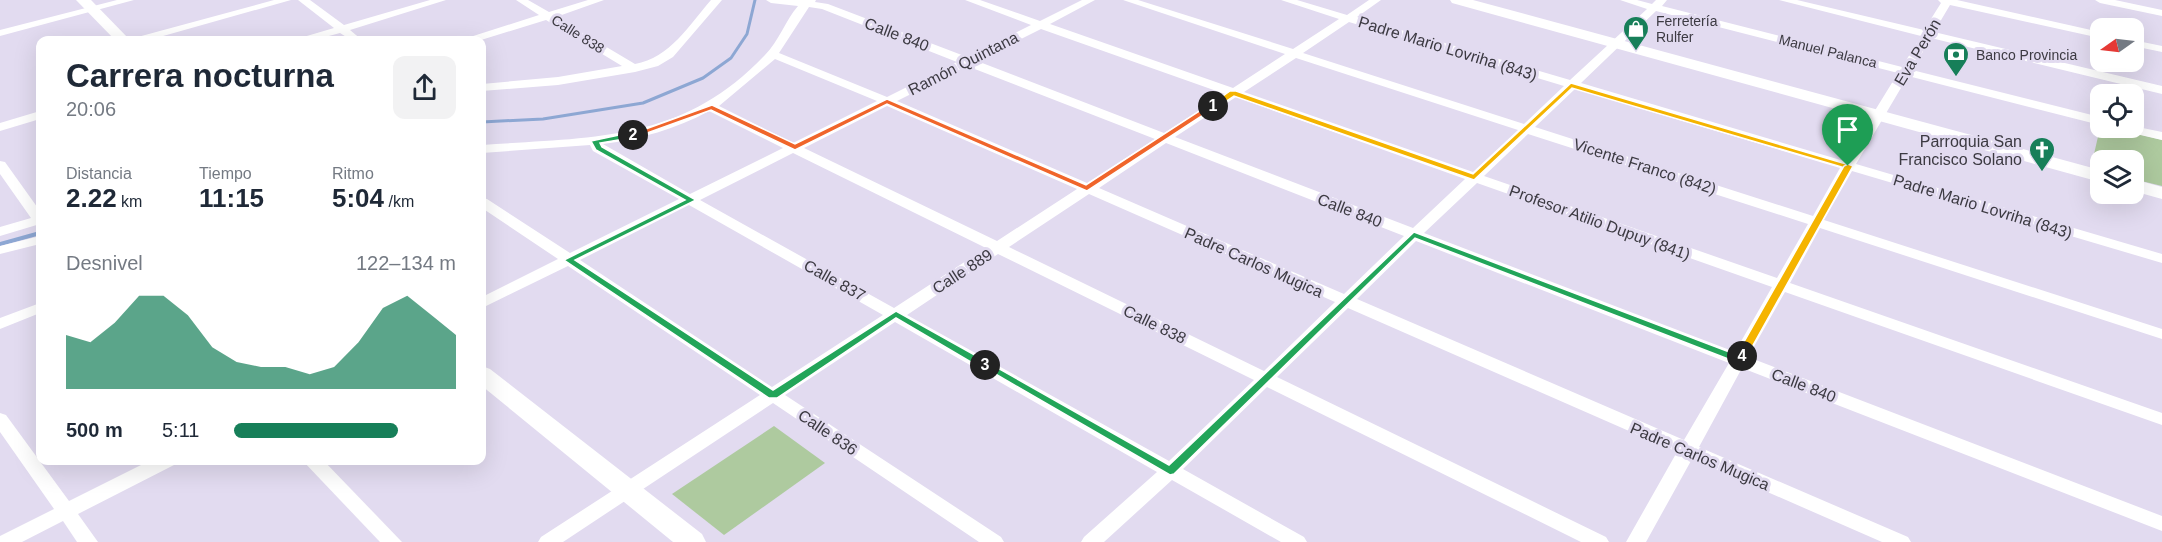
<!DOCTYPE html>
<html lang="es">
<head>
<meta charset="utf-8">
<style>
	body { margin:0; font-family:Helvetica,sans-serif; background:#f2f2f3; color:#1f2937; height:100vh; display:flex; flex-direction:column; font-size:22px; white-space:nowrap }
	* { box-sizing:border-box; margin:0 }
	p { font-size:20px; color:#747a83 }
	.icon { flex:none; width:33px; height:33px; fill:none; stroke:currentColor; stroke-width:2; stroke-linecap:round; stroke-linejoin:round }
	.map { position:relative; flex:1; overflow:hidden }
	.sheet { position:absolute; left:36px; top:36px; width:450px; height:429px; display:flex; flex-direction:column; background:#fff; border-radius:12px; box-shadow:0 6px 24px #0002 }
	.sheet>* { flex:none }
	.needle { width:39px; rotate:256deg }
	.buttons { position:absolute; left:2090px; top:18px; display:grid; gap:12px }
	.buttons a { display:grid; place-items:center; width:54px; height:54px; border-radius:12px; background:#fff; box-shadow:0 6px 24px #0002; font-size:30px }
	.pin { position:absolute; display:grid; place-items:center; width:51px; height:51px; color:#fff; margin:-62px -26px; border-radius:50% 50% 50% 0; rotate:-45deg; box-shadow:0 0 6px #0007 }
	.pin .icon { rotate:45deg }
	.km { position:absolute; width:30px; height:30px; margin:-15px; border-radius:50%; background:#222; color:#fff; font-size:16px; line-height:30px; text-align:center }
	.round { display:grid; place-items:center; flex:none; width:63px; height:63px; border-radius:12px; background:#f2f2f3 }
	.headline { display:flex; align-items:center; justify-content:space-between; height:102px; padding:0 30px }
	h1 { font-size:33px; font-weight:800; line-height:45px }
	.stats { display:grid; grid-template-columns:repeat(3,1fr); gap:9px; height:102px; padding:6px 30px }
	.stats div { display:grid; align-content:center }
	.stats b { font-size:26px; font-weight:800 }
	.stats small { font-size:16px; font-weight:400 }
	.stats p { font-size:16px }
	.chart { height:168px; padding:12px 30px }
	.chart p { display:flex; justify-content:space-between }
	.chart svg { width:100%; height:108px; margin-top:6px; fill:#177f59; opacity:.7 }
	ul { padding:0 30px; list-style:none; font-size:20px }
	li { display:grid; grid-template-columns:96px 72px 1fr; align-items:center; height:45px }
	li i { height:15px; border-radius:8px; background:#177f59 }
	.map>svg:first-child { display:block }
	.green { fill:#aeca9f }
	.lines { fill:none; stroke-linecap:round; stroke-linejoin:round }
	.stream-far1 { stroke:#8da7d3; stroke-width:3 }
	.stream { stroke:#8da7d3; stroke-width:4 }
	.street { fill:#fff; fill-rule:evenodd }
	.secondary { fill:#fff; fill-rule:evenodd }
	.split-1 { fill:#f5b400; stroke:#fff; stroke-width:1.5 }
	.split-2 { fill:#f0652b; stroke:#fff; stroke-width:1.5 }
	.split-3 { fill:#22a559; stroke:#fff; stroke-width:1.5 }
	.split-4 { fill:#22a559; stroke:#fff; stroke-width:1.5 }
	.split-5 { fill:#f5b400; stroke:#fff; stroke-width:1.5 }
	.labels { text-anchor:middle; stroke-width:6; stroke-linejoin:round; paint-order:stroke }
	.far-poi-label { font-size:14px; fill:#3c3a42; stroke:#e2dbf0; text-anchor:start }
	.far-street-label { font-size:14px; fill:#3c3a42; stroke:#e2dbf0 }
	.street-label { font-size:16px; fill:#3c3a42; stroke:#e2dbf0 }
	.poi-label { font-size:16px; fill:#3c3a42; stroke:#e2dbf0; text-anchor:end }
</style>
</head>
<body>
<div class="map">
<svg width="2162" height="542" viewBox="0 0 2162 542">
	<rect width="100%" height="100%" fill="#e2dbf0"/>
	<!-- green -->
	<g class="green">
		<path d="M2100 128H2114L2162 140V186L2133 179V160H2100V170L2091 167Z"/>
		<path d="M774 426 825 463 724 535 672 494Z"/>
	</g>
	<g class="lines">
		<!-- stream-far1 -->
		<path class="stream-far1" d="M482 122 543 119 643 103 703 78 731 58 747 34 755 0"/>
		<!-- stream -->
		<path class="stream" d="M0 244 40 233"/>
		<!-- street -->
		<g class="street">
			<path d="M117 0H134L0 36V30Z"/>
			<path d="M274 0H291L149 40H132L134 38Z"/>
			<path d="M298 0H310L344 25 430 0H446L350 30 362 40H351L340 33 314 40H299L300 38 334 28Z"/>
			<path d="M516 0H528L549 12 588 0H604L556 17 635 64C670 58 689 25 711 0H722L673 57 658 66 635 72 558 85 482 91V84L558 77 622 66 546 20 481 40H466L467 38 539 15Z"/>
			<path d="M766 0H816L815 2 828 4 967 57 1031 25 965 0H980L1040 21 1082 0H1095L1050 24 1233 88 1285 54 1123 0H1138L1293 49 1339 19 1281 0H1297L1347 15 1369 0H1381L1357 17 1570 80 1647 9 1620 0H1637L1652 4 1656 0H1667L1662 6 1902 67 1921 36 1779 0H1797L1924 30 1941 3 1938 0H1957L2100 32V38L1950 5 1934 32 2162 86V94L1931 38 1912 70 2100 117V125L1908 76 1856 164 2162 254V263L1852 171 1824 220 2162 329V339L1820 228 1790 283 2162 413V425L1785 292 1748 357 2162 516V531L1742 368 1699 447 1908 537 1911 542H1882L1692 459 1646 542H1626L1677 452 1348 308 1277 377 1606 537 1609 542H1581L1267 387 1183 469 1304 537 1307 542H1281L1172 480 1104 542H1081L1084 537 1157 472 895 322 785 395 1001 537 1004 542H979L773 403 563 542H538L541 537 760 395 568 266 482 308V297L558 259 482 208V198L487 199 570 253 679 199 593 151 590 145 482 153V145C592 137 682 143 765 55 779 41 785 21 798 6L771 3ZM809 7 822 9 957 62 887 97 779 53ZM1656 11 1898 73 1844 161 1581 83ZM1349 22 1564 86 1524 124 1303 53ZM1041 29 1225 94 1164 133 977 61ZM1296 58 1518 130 1473 172 1244 92ZM775 59 877 101 793 143 719 106ZM967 66 1155 139 1087 183 897 101ZM1575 89 1840 168 1813 216 1535 127ZM1236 97 1465 179 1413 228 1175 137ZM887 106 1077 189 997 241 804 148ZM709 111 783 148 690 194 603 144C640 139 676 129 709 111ZM1528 134 1808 224 1777 278 1484 176ZM1166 143 1404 236 1344 294 1099 188ZM793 153 986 248 894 308 700 200ZM1477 183 1772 287 1735 352 1424 233ZM1089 194 1335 302 1264 371 1009 247ZM689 205 883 315 772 387 580 260ZM1416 241 1729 363 1684 440 1357 299ZM998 254 1254 380 1169 461 907 315Z"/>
			<path d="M2095 0H2115L2162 10V16L2100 3Z"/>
			<path d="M2133 40 2162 46V52L2133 46Z"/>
			<path d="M40 111V119L0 131V123Z"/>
			<path d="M2133 126 2162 132V140L2123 131 2121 128H2133Z"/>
			<path d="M0 161 5 162 40 211V224L0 236V227L31 218 0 174Z"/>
			<path d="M40 236V244L0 254V246Z"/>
			<path d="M40 303V313L0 329V318Z"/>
			<path d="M0 413 6 415 69 501 151 460H177L174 465 78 514 98 542H77L63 521 22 542H0V536L54 509 0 432Z"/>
			<path d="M302 460H323L402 542H380Z"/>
		</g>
		<!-- secondary -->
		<g class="secondary">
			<path d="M76 0H91L130 40H115Z"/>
			<path d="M1450 0H1473L2100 170V182L1452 3Z"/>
			<path d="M2133 179 2162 187V199L2133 191Z"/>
			<path d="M482 366 490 369 702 534 706 542H673L482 386Z"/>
		</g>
	</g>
	<!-- split-1 -->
	<path class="split-1" d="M1571 83 1853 166 1845 168 1572 88 1474 180 1234 96 1216 108 1209 106 1230 91H1236L1473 174Z"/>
	<!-- split-2 -->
	<path class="split-2" d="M887 99 1086 185 1210 104 1217 106 1087 191 887 104 795 150 711 110 636 137 629 135 712 105 795 144Z"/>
	<!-- split-3 -->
	<path class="split-3" d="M633 132 637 135 636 137 600 143 602 147 696 200 575 260 773 390 896 311 989 363V368H981L896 318 777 398H769L564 260 685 200 596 150 591 141Z"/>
	<!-- split-4 -->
	<path class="split-4" d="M1414 232 1737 355 1742 352 1747 356 1743 362H1736L1415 238 1174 474 1170 475 980 365 985 362 989 363 1169 465Z"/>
	<!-- split-5 -->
	<path class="split-5" d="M1848 164 1853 166 1747 356 1746 358H1738L1736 356 1844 166Z"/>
	<!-- icons -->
	<defs>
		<symbol id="shop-pin" viewBox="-11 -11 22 30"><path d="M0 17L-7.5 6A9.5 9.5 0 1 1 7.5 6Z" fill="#177f59" stroke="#e2dbf0"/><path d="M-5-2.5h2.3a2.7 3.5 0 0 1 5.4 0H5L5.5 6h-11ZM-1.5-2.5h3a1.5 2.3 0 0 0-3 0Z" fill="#fff"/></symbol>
		<symbol id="bank-pin" viewBox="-11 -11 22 30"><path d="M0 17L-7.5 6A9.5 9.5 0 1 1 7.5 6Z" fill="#177f59" stroke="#e2dbf0"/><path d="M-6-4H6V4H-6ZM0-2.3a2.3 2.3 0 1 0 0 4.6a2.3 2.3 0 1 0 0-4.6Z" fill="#fff"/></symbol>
		<symbol id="church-pin" viewBox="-11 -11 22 30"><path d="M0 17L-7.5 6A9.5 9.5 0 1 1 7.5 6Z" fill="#177f59" stroke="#e2dbf0"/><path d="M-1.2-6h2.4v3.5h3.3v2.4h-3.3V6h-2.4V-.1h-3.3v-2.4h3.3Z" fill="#fff"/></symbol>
	</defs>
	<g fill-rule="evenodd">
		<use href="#shop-pin" x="1621" y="14" width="30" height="40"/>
		<use href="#bank-pin" x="1941" y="40" width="30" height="40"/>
		<use href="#church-pin" x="2027" y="135" width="30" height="40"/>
	</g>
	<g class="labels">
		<!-- far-poi labels -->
		<g class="far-poi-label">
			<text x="1656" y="26">Ferretería<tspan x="1656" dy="16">Rulfer</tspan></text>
			<text x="1976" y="60">Banco Provincia</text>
		</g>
		<!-- far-street labels -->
		<g class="far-street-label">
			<text transform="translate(578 34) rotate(32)" y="5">Calle 838</text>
			<text transform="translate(1828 51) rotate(14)" y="5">Manuel Palanca</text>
		</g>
		<!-- street labels -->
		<g class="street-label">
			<text transform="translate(897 34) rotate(21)" y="6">Calle 840</text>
			<text transform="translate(1448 48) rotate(17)" y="6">Padre Mario Lovriha (843)</text>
			<text transform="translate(1917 52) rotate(-59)" y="6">Eva Perón</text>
			<text transform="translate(963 63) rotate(-27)" y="6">Ramón Quintana</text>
			<text transform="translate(1645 166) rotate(18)" y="6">Vicente Franco (842)</text>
			<text transform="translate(1983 206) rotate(17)" y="6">Padre Mario Lovriha (843)</text>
			<text transform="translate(1350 210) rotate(21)" y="6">Calle 840</text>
			<text transform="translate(1600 222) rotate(20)" y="6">Profesor Atilio Dupuy (841)</text>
			<text transform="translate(1254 262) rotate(24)" y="6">Padre Carlos Mugica</text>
			<text transform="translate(962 271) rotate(-33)" y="6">Calle 889</text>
			<text transform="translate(835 280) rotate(29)" y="6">Calle 837</text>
			<text transform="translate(1155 324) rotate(26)" y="6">Calle 838</text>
			<text transform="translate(1804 385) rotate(21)" y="6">Calle 840</text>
			<text transform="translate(828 432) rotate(34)" y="6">Calle 836</text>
			<text transform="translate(1700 456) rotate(23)" y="6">Padre Carlos Mugica</text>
		</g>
		<!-- poi labels -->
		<g class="poi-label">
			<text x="2022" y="147">Parroquia San<tspan x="2022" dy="18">Francisco Solano</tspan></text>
		</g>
	</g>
</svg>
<div class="buttons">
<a><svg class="needle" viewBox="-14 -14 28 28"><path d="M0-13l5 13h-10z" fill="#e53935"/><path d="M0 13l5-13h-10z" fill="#747a83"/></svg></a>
<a><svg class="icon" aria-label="locate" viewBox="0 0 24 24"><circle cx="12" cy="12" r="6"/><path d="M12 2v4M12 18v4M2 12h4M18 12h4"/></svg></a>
<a><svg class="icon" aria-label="layers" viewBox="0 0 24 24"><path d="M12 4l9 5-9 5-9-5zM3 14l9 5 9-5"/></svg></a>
</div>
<div class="pin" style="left:1848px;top:166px;background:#1e9e55"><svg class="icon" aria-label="arrive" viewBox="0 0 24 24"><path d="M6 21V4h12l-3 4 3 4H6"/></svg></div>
<b class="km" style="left:1213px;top:106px">1</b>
<b class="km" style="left:633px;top:135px">2</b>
<b class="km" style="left:985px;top:365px">3</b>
<b class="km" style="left:1742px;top:356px">4</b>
<section class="sheet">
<div class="headline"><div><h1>Carrera nocturna</h1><p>20:06</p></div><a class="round"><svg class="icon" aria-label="share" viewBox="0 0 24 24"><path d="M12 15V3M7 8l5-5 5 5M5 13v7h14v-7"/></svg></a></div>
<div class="stats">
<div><p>Distancia</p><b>2.22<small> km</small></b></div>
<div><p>Tiempo</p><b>11:15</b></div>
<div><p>Ritmo</p><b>5:04<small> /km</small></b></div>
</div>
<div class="chart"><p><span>Desnivel</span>122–134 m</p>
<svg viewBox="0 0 160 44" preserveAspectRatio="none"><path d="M0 44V22L10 25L20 17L30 6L40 6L50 14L60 27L70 33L80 35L90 35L100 38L110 35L120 25L130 11L140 6L150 14L160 22V44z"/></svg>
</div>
<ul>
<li><b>500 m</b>5:11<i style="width:74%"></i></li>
</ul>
</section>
</div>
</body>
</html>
